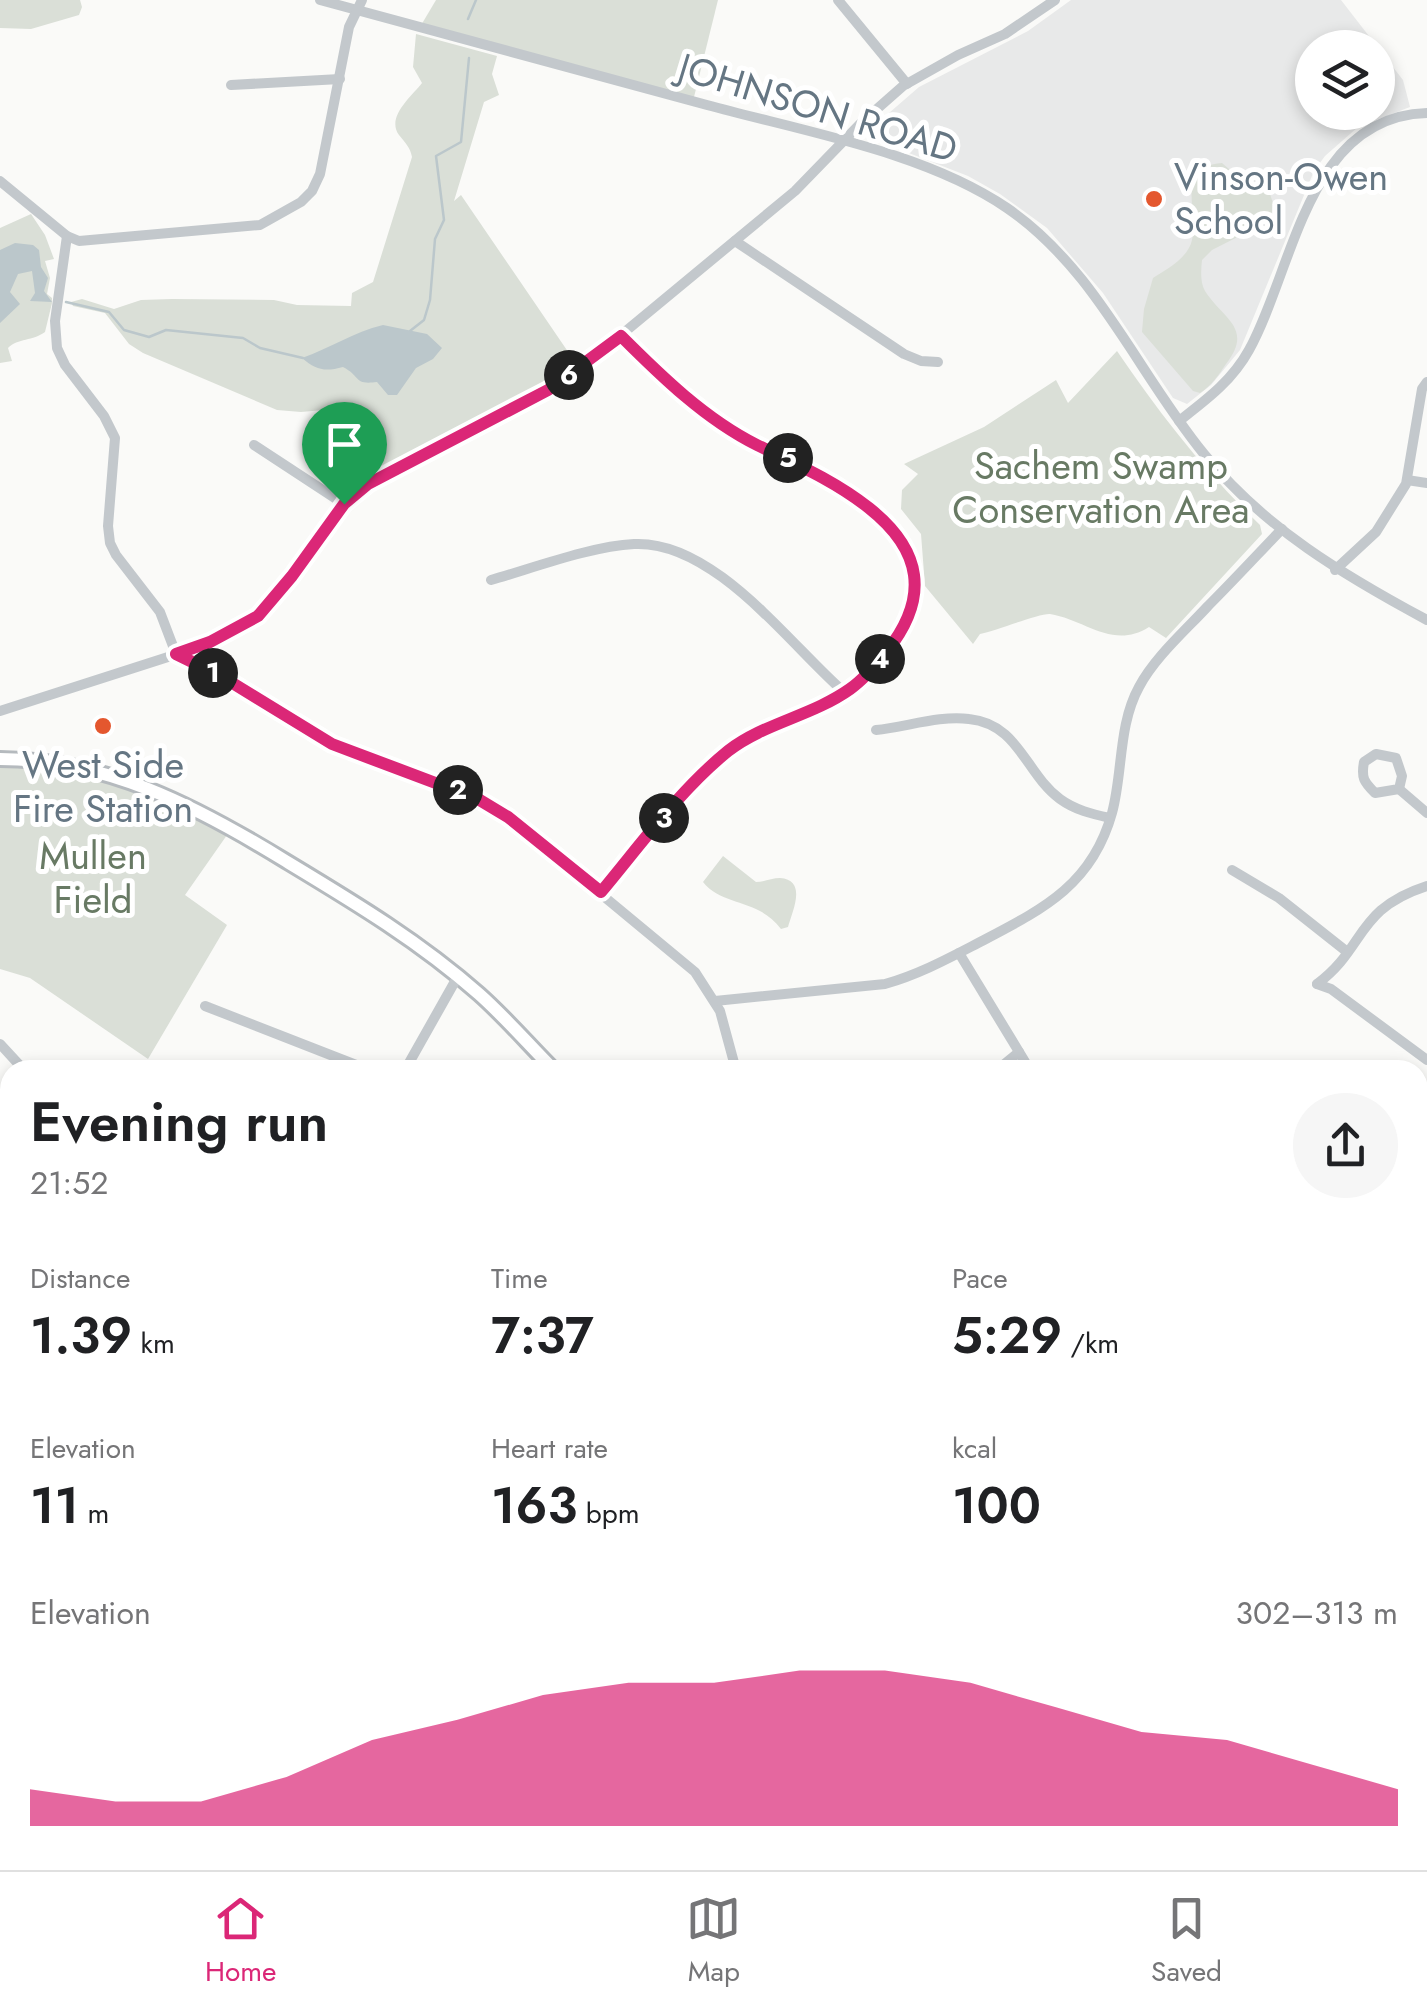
<!DOCTYPE html>
<html lang="en">
<head>
<meta charset="utf-8">
<style>
	body { margin:0; font-family:Jost,sans-serif; background:#f6f6f6; color:#202124; height:100vh; display:flex; flex-direction:column; font-size:38px; white-space:nowrap }
	* { box-sizing:border-box; margin:0 }
	p { font-size:32px; color:#757577 }
	.icon { flex:none; width:55px; height:55px; fill:none; stroke:currentColor; stroke-width:2; stroke-linecap:round; stroke-linejoin:round }
	.map { position:relative; flex:1; overflow:hidden }
	.side { position:absolute; left:0px; top:1060px; width:1428px; height:810px; display:flex; flex-direction:column; background:#fff; border-radius:30px 30px 0 0; box-shadow:0 5px 15px #0003 }
	.side>* { flex:none }
	.buttons { position:absolute; left:1295px; top:30px; display:grid; gap:20px }
	.buttons a { display:grid; place-items:center; width:100px; height:100px; border-radius:50%; background:#fff; box-shadow:0 5px 15px #0003; font-size:50px }
	.pin { position:absolute; display:grid; place-items:center; width:85px; height:85px; color:#fff; margin:-102px -42px; border-radius:50% 50% 50% 0; rotate:-45deg; box-shadow:0 0 10px #0007 }
	.pin .icon { rotate:45deg }
	.km { position:absolute; width:50px; height:50px; margin:-25px; border-radius:50%; background:#222; color:#fff; font-size:28px; line-height:50px; text-align:center }
	.round { display:grid; place-items:center; flex:none; width:105px; height:105px; border-radius:52px; background:#f6f6f6 }
	.summary { display:flex; align-items:center; justify-content:space-between; height:170px; padding:0 30px }
	h1 { font-size:55px; font-weight:600; line-height:75px }
	.figures { display:grid; grid-template-columns:repeat(3,1fr); gap:15px; height:170px; padding:10px 30px }
	.figures div { display:grid; align-content:center }
	.figures b { font-size:50px; font-weight:600 }
	.figures small { font-size:28px; font-weight:400 }
	.figures p { font-size:28px }
	.chart { height:280px; padding:20px 30px }
	.chart p { display:flex; justify-content:space-between }
	.chart svg { width:100%; height:180px; margin-top:10px; fill:#db2777; opacity:.7 }
	.menu { display:flex; justify-content:space-around; align-items:center; height:140px; border-top:2px solid #e0e0e0; background:#fff; font-size:28px; color:#757577 }
	.menu a { display:grid; justify-items:center; gap:5px }
	.menu .active { color:#db2777 }
	.map>svg:first-child { display:block }
	.built { fill:#e8e9e9; fill-rule:evenodd }
	.green { fill:#dadfd7 }
	.water { fill:#bbc7cb }
	.lines { fill:none; stroke-linecap:round; stroke-linejoin:round }
	.stream { stroke:#bbc7cb; stroke-width:2.5 }
	.major-casing { stroke:#b5babe; stroke-width:18 }
	.minor { stroke:#c3c8cc; stroke-width:10 }
	.major { stroke:#fff; stroke-width:12 }
	.route-casing { stroke:#fff; stroke-width:20 }
	.route { stroke:#db2777; stroke-width:12 }
	.poi-dot { fill:#e4572e; stroke:#fff; stroke-width:4 }
	.labels { text-anchor:middle; stroke-width:10; stroke-linejoin:round; paint-order:stroke }
	.street-label { font-size:38px; fill:#657683; stroke:#fff }
	.poi-label { font-size:38px; fill:#657683; stroke:#fff; text-anchor:start }
	.park-label { font-size:38px; fill:#687a64; stroke:#fff }
</style>
</head>
<body>
<div class="map">
<svg width="1427" height="1870" viewBox="0 0 1427 1870">
	<rect width="100%" height="100%" fill="#fafaf8"/>
	<!-- built -->
	<path class="built" d="M1071 0H1341L1403 80 1410 107 1358 127 1325 156 1314 171 1240 350 1211 385 1187 404 1173 398 1103 293 1047 228 1000 194 968 176 896 148 884 134 889 113 919 87 1028 31ZM1312 48H1378V112H1312Z"/>
	<!-- green -->
	<g class="green">
		<path d="M0 0H80L82 7 79 15 31 29 0 28Z"/>
		<path d="M436 0H718L693 101 420 27Z"/>
		<path d="M416 34 497 56 492 74 499 95 484 102 454 201 461 195 575 362 517 399 366 476 346 426V408L301 412 277 410 143 353 129 344 105 313 73 306 71 302 82 299 114 309 141 300 172 299 274 300 297 305 351 306 352 293 373 282 412 157C410 147 406 144 399 135 386 117 411 97 422 83L413 67Z"/>
		<path d="M1222 163 1236 175 1268 188 1273 203 1271 220 1212 250 1202 260C1201 270 1200 282 1205 291 1223 319 1254 328 1226 364 1218 376 1212 385 1200 393L1193 391 1142 332 1144 309 1153 278C1167 269 1188 258 1192 240 1199 212 1174 166 1222 163Z"/>
		<path d="M31 214 45 235 54 259 45 261 50 278 47 294 52 298V303L45 332C33 341 18 338 8 348L12 361 0 363V228Z"/>
		<path d="M1117 351C1160 414 1204 471 1260 525L1262 534 1166 638 1149 627C1113 650 1086 620 1050 614 1040 613 995 631 980 634L973 644 925 586 921 534 901 509 902 490 918 474 904 464 984 427 1056 380 1068 403Z"/>
		<path d="M0 766C82 769 156 795 227 835L185 895 227 925 148 1059 30 978 0 969Z"/>
		<path d="M723 856 756 882C764 882 772 878 780 878 808 880 792 912 788 927L781 929C758 898 723 907 703 882Z"/>
		<path d="M0 1321 10 1328V1860H580L576 1870H0Z"/>
	</g>
	<!-- water -->
	<g class="water">
		<path d="M15 243 33 245 39 250 41 267 48 278 44 291 52 302 30 301 35 293 32 271 18 274 10 292 20 304 0 323V250Z"/>
		<path d="M383 325 427 334 442 348 433 359 416 368 397 395H388L377 382C353 385 362 377 343 367 325 372 316 370 302 358 331 348 353 332 383 325Z"/>
	</g>
	<g class="lines">
		<!-- stream -->
		<g class="stream">
			<path d="M468 19 476 0"/>
			<path d="M66 302 109 312 124 330 149 337 166 330 243 338 260 348 303 358"/>
			<path d="M410 331 424 320 430 300 435 239 444 220 436 156 461 142 469 58"/>
		</g>
		<defs>
			<g id="major">
				<path d="M0 759C106 759 196 806 284 860 352 901 419 941 479 994 505 1017 529 1045 554 1070"/>
				<path d="M861 1860 865 1870"/>
			</g>
		</defs>
		<!-- major casing -->
		<use href="#major" class="major-casing"/>
		<!-- minor -->
		<g class="minor">
			<path d="M320 0C449 35 578 70 707 105 802 131 925 152 1007 208 1096 269 1137 372 1204 454 1264 528 1345 576 1427 620"/>
			<path d="M838 0 907 84"/>
			<path d="M231 85 340 79"/>
			<path d="M0 181 67 236 55 321 57 348 65 365 104 416 115 438 108 526 110 543 116 555 160 612 176 654 221 676 332 744 441 783 508 817 695 972 720 1011 736 1070"/>
			<path d="M67 236 79 241 260 225 301 202 312 191 320 174 349 27 362 0"/>
			<path d="M735 241 904 354 921 361 938 362"/>
			<path d="M1179 421C1206 400 1232 381 1249 350 1294 269 1307 116 1427 113"/>
			<path d="M254 445 344 504"/>
			<path d="M1407 480 1427 483"/>
			<path d="M1335 570 1376 532 1406 484 1422 389 1427 382"/>
			<path d="M491 580C533 568 592 546 634 544 714 540 789 644 844 692"/>
			<path d="M0 711 168 657 240 627 274 600 344 504 368 485 548 390 586 364 795 191 861 123 903 86 958 55 1005 34 1055 0"/>
			<path d="M876 730C906 727 940 715 969 719 1019 724 1025 773 1060 799 1075 810 1092 814 1110 818"/>
			<path d="M1376 754 1396 758 1402 776 1399 789 1375 793C1364 782 1361 778 1364 762Z"/>
			<path d="M1399 789 1427 813"/>
			<path d="M1232 870 1279 898 1346 951"/>
			<path d="M601 892C641 844 680 790 728 751 764 722 812 716 850 689 908 648 943 572 881 518 839 482 796 468 750 441 702 412 661 375 621 336"/>
			<path d="M959 953 1030 1070"/>
			<path d="M1317 984C1366 948 1355 909 1427 886"/>
			<path d="M1317 984 1331 989 1427 1060"/>
			<path d="M715 1001 885 984C920 974 949 958 982 941 1043 909 1092 885 1112 813 1123 773 1118 725 1139 687 1155 657 1185 631 1208 606 1233 581 1257 555 1282 529"/>
			<path d="M205 1006 369 1070"/>
			<path d="M0 1044 24 1070"/>
			<path d="M405 1070 458 976"/>
			<path d="M997 1070 1019 1052"/>
			<path d="M1112 1070 1145 1065 1162 1070"/>
			<path d="M0 1237 10 1244"/>
			<path d="M1418 1290 1427 1302"/>
			<path d="M1418 1567 1427 1566"/>
			<path d="M1427 1619 1424 1640 1427 1677"/>
			<path d="M750 1860 767 1870 775 1860"/>
			<path d="M1214 1860 1252 1865 1333 1862 1345 1870"/>
			<path d="M1161 1870 1167 1860"/>
		</g>
		<!-- major -->
		<use href="#major" class="major"/>
	</g>
	<g class="lines">
		<defs>
			<path id="route" d="M621 336C661 376 705 419 757 445 796 464 835 481 869 508 922 550 930 597 887 651 876 665 864 679 850 689 812 716 764 723 728 751 680 790 641 844 601 892L508 817 478 799 332 744 221 676 176 654 210 642 258 616 292 576 344 504 368 484 548 390Z"/>
		</defs>
		<!-- route casing -->
		<use href="#route" class="route-casing"/>
		<!-- route -->
		<use href="#route" class="route"/>
	</g>
	<!-- markers -->
	<g class="poi-dot">
		<circle cx="1154" cy="199" r="10"/>
		<circle cx="103" cy="726" r="10"/>
	</g>
	<g class="labels">
		<!-- street labels -->
		<g class="street-label">
			<text transform="translate(818 108) rotate(17)" y="13">JOHNSON ROAD</text>
		</g>
		<!-- poi labels -->
		<g class="poi-label">
			<text x="1174" y="190">Vinson-Owen<tspan x="1174" dy="44">School</tspan></text>
			<text x="103" y="778" text-anchor="middle">West Side<tspan x="103" dy="44">Fire Station</tspan></text>
		</g>
		<!-- park labels -->
		<g class="park-label">
			<text x="1101" y="479">Sachem Swamp<tspan x="1101" dy="44">Conservation Area</tspan></text>
			<text x="93" y="869">Mullen<tspan x="93" dy="44">Field</tspan></text>
		</g>
	</g>
</svg>
<div class="buttons">
<a><svg class="icon" aria-label="layers" viewBox="0 0 24 24"><path d="M12 4l9 5-9 5-9-5zM3 14l9 5 9-5"/></svg></a>
</div>
<div class="pin" style="left:344px;top:504px;background:#1e9e55"><svg class="icon" aria-label="arrive" viewBox="0 0 24 24"><path d="M6 21V4h12l-3 4 3 4H6"/></svg></div>
<b class="km" style="left:213px;top:673px">1</b>
<b class="km" style="left:458px;top:790px">2</b>
<b class="km" style="left:664px;top:818px">3</b>
<b class="km" style="left:880px;top:659px">4</b>
<b class="km" style="left:788px;top:458px">5</b>
<b class="km" style="left:569px;top:375px">6</b>
<section class="side">
<div class="summary"><div><h1>Evening run</h1><p>21:52</p></div><a class="round"><svg class="icon" aria-label="share" viewBox="0 0 24 24"><path d="M12 15V3M7 8l5-5 5 5M5 13v7h14v-7"/></svg></a></div>
<div class="figures">
<div><p>Distance</p><b>1.39<small> km</small></b></div>
<div><p>Time</p><b>7:37</b></div>
<div><p>Pace</p><b>5:29<small> /km</small></b></div>
</div>
<div class="figures">
<div><p>Elevation</p><b>11<small> m</small></b></div>
<div><p>Heart rate</p><b>163<small> bpm</small></b></div>
<div><p>kcal</p><b>100</b></div>
</div>
<div class="chart"><p><span>Elevation</span>302–313 m</p>
<svg viewBox="0 0 160 44" preserveAspectRatio="none"><path d="M0 44V35L10 38L20 38L30 32L40 23L50 18L60 12L70 9L80 9L90 6L100 6L110 9L120 15L130 21L140 23L150 29L160 35V44z"/></svg>
</div>
</section>
</div>
<nav class="menu">
<a class="active"><svg class="icon" aria-label="home" viewBox="0 0 24 24"><path d="M3 11l9-7 9 7M6 9v11h12V9"/></svg>Home</a>
<a><svg class="icon" aria-label="map" viewBox="0 0 24 24"><path d="M3 6l6-2 6 2 6-2v14l-6 2-6-2-6 2zM9 4v14M15 6v14"/></svg>Map</a>
<a><svg class="icon" aria-label="saved" viewBox="0 0 24 24"><path d="M7 4h10v16l-5-4-5 4z"/></svg>Saved</a>
</nav>
</body>
</html>
